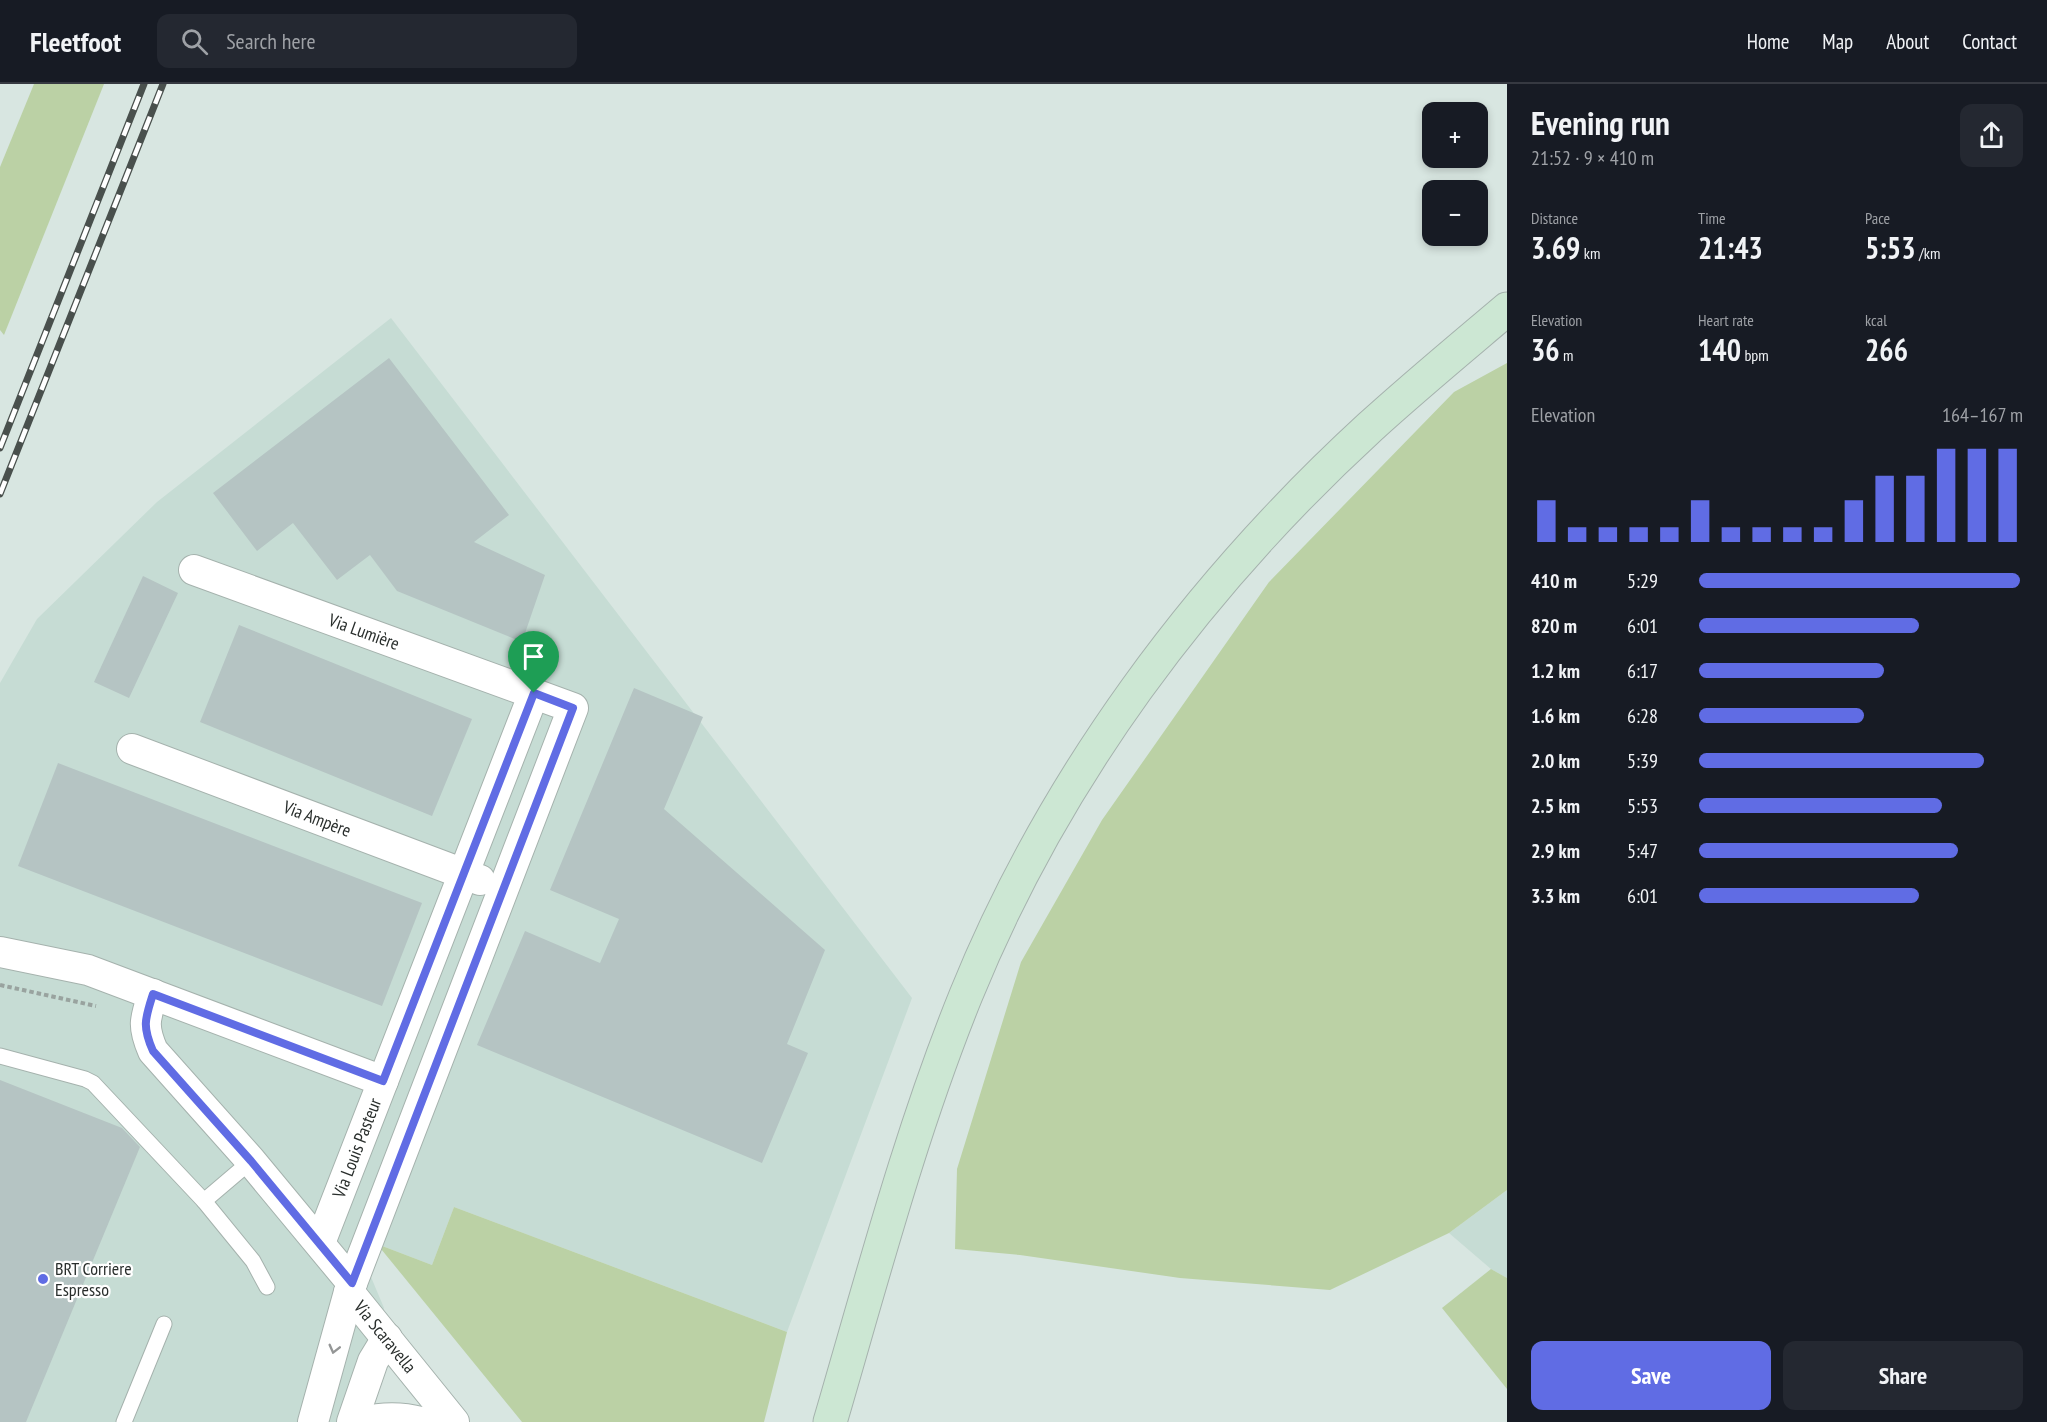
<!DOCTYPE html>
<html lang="en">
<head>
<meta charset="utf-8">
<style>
	body { margin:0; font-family:"PT Sans Narrow",sans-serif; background:#242831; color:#f1f3f6; height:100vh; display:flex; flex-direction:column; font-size:22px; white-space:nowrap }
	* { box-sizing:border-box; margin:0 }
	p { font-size:20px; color:#9ea1a6 }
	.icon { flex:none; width:33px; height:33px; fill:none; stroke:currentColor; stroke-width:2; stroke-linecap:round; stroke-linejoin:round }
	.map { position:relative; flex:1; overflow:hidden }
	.details { display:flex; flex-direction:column; background:#171b24; width:540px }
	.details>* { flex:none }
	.buttons { position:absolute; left:1422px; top:18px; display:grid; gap:12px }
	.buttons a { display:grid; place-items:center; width:66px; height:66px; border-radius:12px; background:#171b24; box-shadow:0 3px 9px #0003; font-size:30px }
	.pin { position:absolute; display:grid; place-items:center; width:51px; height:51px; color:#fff; margin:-62px -26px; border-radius:50% 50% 50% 0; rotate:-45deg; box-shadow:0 0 6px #0007 }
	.pin .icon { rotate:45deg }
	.round { display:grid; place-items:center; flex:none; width:63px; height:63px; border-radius:12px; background:#242831 }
	.overview { display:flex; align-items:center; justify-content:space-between; height:102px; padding:0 24px }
	h1 { font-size:33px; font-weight:700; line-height:45px }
	.figures { display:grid; grid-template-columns:repeat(3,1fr); gap:9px; height:102px; padding:6px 24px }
	.figures div { display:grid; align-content:center }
	.figures b { font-size:30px; font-weight:700 }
	.figures small { font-size:16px; font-weight:400 }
	.figures p { font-size:16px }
	.chart { height:168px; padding:12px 24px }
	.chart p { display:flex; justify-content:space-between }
	.chart svg { width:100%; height:108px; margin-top:6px; stroke:#606ce4; stroke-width:6 }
	.cta { display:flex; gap:12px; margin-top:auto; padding:12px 24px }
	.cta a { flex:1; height:69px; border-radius:12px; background:#606ce4; color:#fff; font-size:24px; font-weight:700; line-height:69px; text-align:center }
	.cta a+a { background:#242831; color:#f1f3f6 }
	ul { padding:0 24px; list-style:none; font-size:20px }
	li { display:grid; grid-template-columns:96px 72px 1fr; align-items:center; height:45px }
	li i { height:15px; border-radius:8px; background:#606ce4 }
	header { display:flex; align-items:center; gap:36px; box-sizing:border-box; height:84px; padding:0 30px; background:#171b24; border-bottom:2px solid #363941 }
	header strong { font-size:28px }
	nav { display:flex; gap:33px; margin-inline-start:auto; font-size:21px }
	.search { width:420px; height:54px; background:#242831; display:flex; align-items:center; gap:15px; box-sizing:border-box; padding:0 21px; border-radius:12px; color:#9ea1a6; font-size:22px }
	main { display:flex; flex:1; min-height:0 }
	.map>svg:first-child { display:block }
	.built { fill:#c6dcd4 }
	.green { fill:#bbd1a5 }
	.building { fill:#b5c4c3 }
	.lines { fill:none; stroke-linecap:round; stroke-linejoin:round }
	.lane-casing { stroke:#a5b2ad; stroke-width:17 }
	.street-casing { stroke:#a5b2ad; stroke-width:32 }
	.secondary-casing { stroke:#a5b2ad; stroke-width:35 }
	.path { stroke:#99a39f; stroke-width:4; stroke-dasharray:4.5 3; stroke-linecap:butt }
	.lane { stroke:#fff; stroke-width:15 }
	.street { stroke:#fff; stroke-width:30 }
	.secondary { stroke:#cce7d3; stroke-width:33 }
	.rail-casing { stroke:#49504d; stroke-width:7 }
	.rail { stroke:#fff; stroke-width:4.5; stroke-dasharray:14; stroke-linecap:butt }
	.oneway { stroke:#949696 }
	.route-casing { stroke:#fff; stroke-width:12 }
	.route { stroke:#606ce4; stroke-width:8 }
	.poi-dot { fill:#606ce4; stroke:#fff; stroke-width:2 }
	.labels { text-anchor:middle; stroke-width:4.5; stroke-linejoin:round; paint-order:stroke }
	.street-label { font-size:18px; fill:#292e2c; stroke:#fff }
	.poi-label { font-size:18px; fill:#292e2c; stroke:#fff; text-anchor:start }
</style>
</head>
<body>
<header>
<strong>Fleetfoot</strong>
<div class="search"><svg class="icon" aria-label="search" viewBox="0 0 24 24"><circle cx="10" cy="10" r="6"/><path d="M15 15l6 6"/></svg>Search here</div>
<nav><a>Home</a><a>Map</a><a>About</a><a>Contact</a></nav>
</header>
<main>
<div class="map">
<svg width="1507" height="1338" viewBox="0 0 1507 1338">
	<rect width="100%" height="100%" fill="#d8e6e1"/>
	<!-- built -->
	<g class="built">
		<path d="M391 234 912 914 787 1248 454 1123 432 1181 377 1160 371 1193 384 1224 346 1338H0V599L37 535 157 418Z"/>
		<path d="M1507 1106V1194L1491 1185 1449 1149Z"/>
	</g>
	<!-- green -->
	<g class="green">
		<path d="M34 0H104L4 251 0 246V83Z"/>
		<path d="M1507 279V1106L1449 1149 1330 1206 1180 1194 1020 1171 955 1165 957 1085 1021 878 1102 736 1269 498 1454 308Z"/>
		<path d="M454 1123 787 1248 764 1338H522L377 1160 432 1181Z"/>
		<path d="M1491 1185 1507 1194V1305L1442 1224Z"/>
	</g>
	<!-- building -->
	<g class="building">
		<path d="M389 274 509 431 474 458 545 491 522 558 397 507 370 471 337 496 293 439 257 467 213 409Z"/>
		<path d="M143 492 178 509 129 614 94 598Z"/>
		<path d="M239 541 472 635 432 732 200 638Z"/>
		<path d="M634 604 703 633 664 725 825 866 787 960 808 969 762 1079 477 961 525 847 600 879 619 835 550 806Z"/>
		<path d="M58 679 422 819 382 922 18 782Z"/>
		<path d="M0 996 122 1044 140 1063 26 1338H0Z"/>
	</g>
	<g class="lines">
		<defs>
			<g id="lane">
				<path d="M0 972 85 995 93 999 204 1117 251 1077"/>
				<path d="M204 1117 253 1177 267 1203"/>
				<path d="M124 1338 164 1240"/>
			</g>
			<g id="street">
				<path d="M194 486 573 624 352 1199"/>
				<path d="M132 665 480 796"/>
				<path d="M0 868 88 886 383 997"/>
				<path d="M153 910C145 935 142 942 153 967L251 1077 352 1199 349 1208 454 1338"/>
				<path d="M320 1159 534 609"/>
				<path d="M313 1338 349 1208"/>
				<path d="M352 1338 373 1277 387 1254"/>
				<path d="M363 1338C382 1333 402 1333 421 1338"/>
			</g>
			<path id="secondary" d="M830 1338C872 1195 910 1049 966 911 1054 694 1198 501 1370 343 1415 302 1461 264 1507 225"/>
		</defs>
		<!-- lane casing -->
		<use href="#lane" class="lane-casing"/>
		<!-- street casing -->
		<use href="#street" class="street-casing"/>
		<!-- secondary casing -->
		<use href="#secondary" class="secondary-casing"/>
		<!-- path -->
		<path class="path" d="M0 901 96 922"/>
		<!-- lane -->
		<use href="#lane" class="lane"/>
		<!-- street -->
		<use href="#street" class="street"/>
		<!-- secondary -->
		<use href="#secondary" class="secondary"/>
		<defs>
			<g id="rail">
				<path d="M0 364 144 0"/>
				<path d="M0 410 163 0"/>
			</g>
		</defs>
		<!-- rail casing -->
		<use href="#rail" class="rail-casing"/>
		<!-- rail -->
		<use href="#rail" class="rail"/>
	</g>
	<!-- one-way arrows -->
	<defs><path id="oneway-chevron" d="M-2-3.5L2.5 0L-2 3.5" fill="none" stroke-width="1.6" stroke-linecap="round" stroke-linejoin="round" transform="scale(1.5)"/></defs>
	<use class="oneway" href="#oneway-chevron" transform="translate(334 1265) rotate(104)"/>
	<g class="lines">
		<defs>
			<path id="route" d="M534 609 573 624 352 1199 251 1077 153 967C142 942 145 935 153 910L383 997Z"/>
		</defs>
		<!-- route casing -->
		<use href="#route" class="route-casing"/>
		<!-- route -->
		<use href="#route" class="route"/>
	</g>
	<!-- markers -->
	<circle class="poi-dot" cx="43" cy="1195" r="6"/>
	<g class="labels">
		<!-- street labels -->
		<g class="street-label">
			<text transform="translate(364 548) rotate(20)" y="6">Via Lumière</text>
			<text transform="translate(317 735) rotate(21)" y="6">Via Ampère</text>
			<text transform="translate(357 1064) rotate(-69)" y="6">Via Louis Pasteur</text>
			<text transform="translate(385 1253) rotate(51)" y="6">Via Scaravella</text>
		</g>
		<!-- poi labels -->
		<g class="poi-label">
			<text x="55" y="1191">BRT Corriere<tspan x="55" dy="21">Espresso</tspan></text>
		</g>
	</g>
</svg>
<div class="buttons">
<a>+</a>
<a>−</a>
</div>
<div class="pin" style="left:534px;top:609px;background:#1e9e55"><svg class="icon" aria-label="arrive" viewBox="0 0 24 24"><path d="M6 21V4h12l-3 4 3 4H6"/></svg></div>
</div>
<section class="details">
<div class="overview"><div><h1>Evening run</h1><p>21:52 · 9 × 410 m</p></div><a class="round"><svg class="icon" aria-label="share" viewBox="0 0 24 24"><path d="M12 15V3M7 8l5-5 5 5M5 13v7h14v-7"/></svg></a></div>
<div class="figures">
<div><p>Distance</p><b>3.69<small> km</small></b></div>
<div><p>Time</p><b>21:43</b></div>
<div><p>Pace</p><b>5:53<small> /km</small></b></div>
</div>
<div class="figures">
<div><p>Elevation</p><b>36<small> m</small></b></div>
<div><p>Heart rate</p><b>140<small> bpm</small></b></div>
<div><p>kcal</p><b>266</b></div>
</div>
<div class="chart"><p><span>Elevation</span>164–167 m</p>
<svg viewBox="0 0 160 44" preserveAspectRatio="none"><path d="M5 44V27M15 44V38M25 44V38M35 44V38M45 44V38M55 44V27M65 44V38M75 44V38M85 44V38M95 44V38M105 44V27M115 44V17M125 44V17M135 44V6M145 44V6M155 44V6"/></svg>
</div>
<ul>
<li><b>410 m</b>5:29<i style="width:99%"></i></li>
<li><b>820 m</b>6:01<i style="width:68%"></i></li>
<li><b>1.2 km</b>6:17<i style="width:57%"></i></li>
<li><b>1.6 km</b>6:28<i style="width:51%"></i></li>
<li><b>2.0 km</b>5:39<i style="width:88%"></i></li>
<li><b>2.5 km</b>5:53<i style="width:75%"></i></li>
<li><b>2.9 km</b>5:47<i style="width:80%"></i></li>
<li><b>3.3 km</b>6:01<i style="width:68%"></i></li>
</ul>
<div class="cta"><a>Save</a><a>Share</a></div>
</section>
</main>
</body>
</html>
